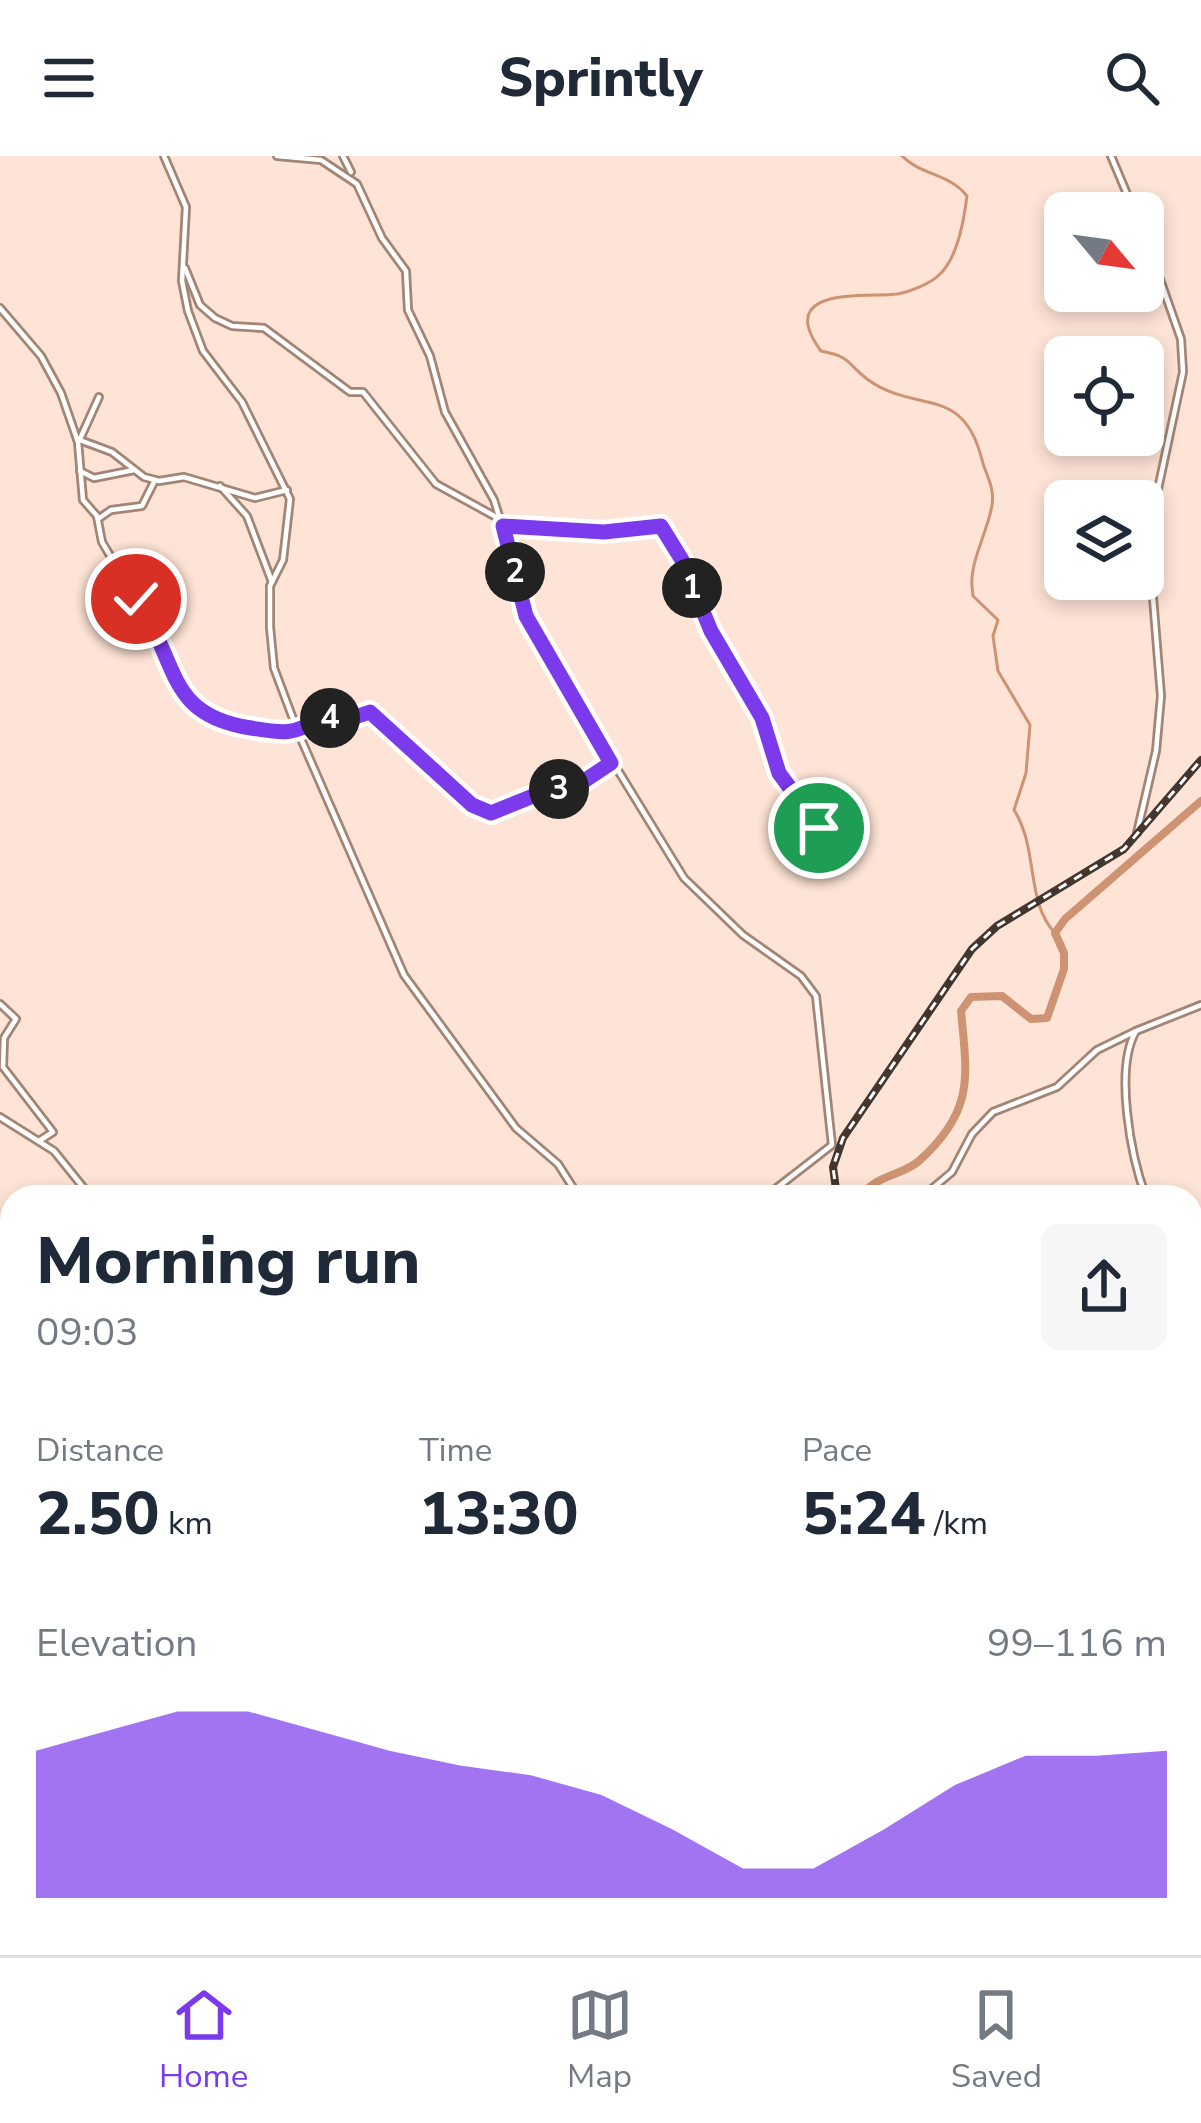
<!DOCTYPE html>
<html lang="en">
<head>
<meta charset="utf-8">
<style>
	body { margin:0; font-family:"Nunito Sans",sans-serif; background:#f6f6f7; color:#1f2937; height:100vh; display:flex; flex-direction:column; font-size:45px; white-space:nowrap }
	* { box-sizing:border-box; margin:0 }
	p { font-size:39px; color:#747a83 }
	.icon { flex:none; width:66px; height:66px; fill:none; stroke:currentColor; stroke-width:2; stroke-linecap:round; stroke-linejoin:round }
	.map { position:relative; flex:1; overflow:hidden }
	.drawer { position:absolute; left:0px; top:1029px; width:1203px; height:771px; display:flex; flex-direction:column; background:#fff; border-radius:36px 36px 0 0; box-shadow:0 6px 18px #0003 }
	.drawer>* { flex:none }
	.needle { width:78px; rotate:119deg }
	.tools { position:absolute; left:1044px; top:36px; display:grid; gap:24px }
	.tools a { display:grid; place-items:center; width:120px; height:120px; border-radius:18px; background:#fff; box-shadow:0 6px 18px #0003; font-size:60px }
	.pin { position:absolute; display:grid; place-items:center; width:102px; height:102px; color:#fff; margin:-51px; border:6px solid #fff; border-radius:50%; box-shadow:0 3px 12px #0007 }
	.km { position:absolute; width:60px; height:60px; margin:-30px; border-radius:50%; background:#222; color:#fff; font-size:33px; line-height:60px; text-align:center }
	.round { display:grid; place-items:center; flex:none; width:126px; height:126px; border-radius:18px; background:#f6f6f7 }
	.overview { display:flex; align-items:center; justify-content:space-between; height:204px; padding:0 36px }
	h1 { font-size:66px; font-weight:800; line-height:90px }
	.stats { display:grid; grid-template-columns:repeat(3,1fr); gap:18px; height:204px; padding:12px 36px }
	.stats div { display:grid; align-content:center }
	.stats b { font-size:60px; font-weight:800 }
	.stats small { font-size:33px; font-weight:400 }
	.stats p { font-size:33px }
	.chart { height:336px; padding:24px 36px }
	.chart p { display:flex; justify-content:space-between }
	.chart svg { width:100%; height:216px; margin-top:12px; fill:#7c3aed; opacity:.7 }
	header { display:flex; justify-content:space-between; align-items:center; height:156px; padding:0 36px; background:#fff; font-size:54px; font-weight:800 }
	.tabs { display:flex; justify-content:space-around; align-items:center; height:168px; border-top:3px solid #e0e1e3; background:#fff; font-size:33px; color:#747a83 }
	.tabs a { display:grid; justify-items:center; gap:6px }
	.tabs .current { color:#7c3aed }
	.map>svg:first-child { display:block }
	.lines { fill:none; stroke-linecap:round; stroke-linejoin:round }
	.stream { stroke:#cd9372; stroke-width:3 }
	.river { stroke:#cd9372; stroke-width:8 }
	.street-casing { stroke:#a28575; stroke-width:10 }
	.street { stroke:#fff; stroke-width:4.5 }
	.rail-casing { stroke:#43362e; stroke-width:8 }
	.rail { stroke:#fff; stroke-width:3; stroke-dasharray:9; stroke-linecap:butt }
	.route-casing { stroke:#fff; stroke-width:24 }
	.route { stroke:#7c3aed; stroke-width:15 }
</style>
</head>
<body>
<header><svg class="icon" aria-label="menu" viewBox="0 0 24 24"><path d="M4 6h16M4 12h16M4 18h16"/></svg>Sprintly<svg class="icon" aria-label="search" viewBox="0 0 24 24"><circle cx="10" cy="10" r="6"/><path d="M15 15l6 6"/></svg></header>
<div class="map">
<svg width="1201" height="1799" viewBox="0 0 1201 1799">
	<rect width="100%" height="100%" fill="#fee4d6"/>
	<g class="lines">
		<!-- stream -->
		<g class="stream">
			<path d="M902 0C922 20 949 17 967 40 964 63 958 102 939 119 930 128 909 136 897 138 867 142 773 129 821 195 852 201 846 207 867 223 916 259 963 227 982 304 986 319 995 332 992 349 988 375 970 405 972 430L973 440 998 464 993 480 998 515 1030 569 1026 617 1014 654C1039 693 1025 745 1055 777"/>
			<path d="M0 1346 12 1351"/>
		</g>
		<!-- river -->
		<g class="river">
			<path d="M859 1041C881 1016 903 1020 920 1004 975 954 967 920 961 855L971 841 1002 840 1031 863 1047 862 1064 813V797L1055 777 1065 763 1201 645"/>
			<path d="M357 1799 368 1788"/>
		</g>
		<defs>
			<g id="street">
				<path d="M164 0 186 51 182 125 188 155 203 195 242 246 290 343 283 404 270 430V471L274 512 298 576 404 819 516 972 558 1008 579 1041"/>
				<path d="M277 0 321 4 357 28 382 82 406 115 408 154 430 200 445 256 494 344 538 484 684 722 743 779 801 820 816 840 832 989 765 1041"/>
				<path d="M343 0 351 16"/>
				<path d="M1111 0 1135 57"/>
				<path d="M185 112 200 149 215 162 232 170 264 172 350 236H363L436 328 498 362"/>
				<path d="M0 152 41 200 61 237 78 286 83 344 97 360 102 386 153 472 191 552 213 564 275 580 298 576 321 562 343 565 370 556 488 657 548 634 572 633 611 607"/>
				<path d="M77 283 112 296 144 321 159 325 184 321 255 342 287 334"/>
				<path d="M80 283 99 241"/>
				<path d="M80 315 94 322 134 314"/>
				<path d="M220 330 247 360 272 426"/>
				<path d="M98 363 111 354 142 350 155 324"/>
				<path d="M506 370 604 376 638 369 666 375 711 475 762 562 779 617 794 630 834 694"/>
				<path d="M1137 677 1156 595 1161 540 1148 380 1183 216 1181 183 1143 75"/>
				<path d="M0 848 16 863 4 882 3 911 53 976 39 985"/>
				<path d="M0 961 54 995 91 1041"/>
				<path d="M922 1041 952 1016 972 978 993 956 1057 931 1097 894 1136 875"/>
				<path d="M1146 1041C1131 1001 1114 913 1136 875L1201 849"/>
				<path d="M0 1167 12 1191"/>
				<path d="M0 1265 6 1266 12 1257"/>
				<path d="M0 1468 12 1479"/>
				<path d="M0 1502 8 1477"/>
				<path d="M1191 1657 1194 1651"/>
				<path d="M262 1788 266 1799"/>
				<path d="M511 1788 518 1799"/>
				<path d="M1039 1788V1799"/>
				<path d="M546 1799V1788"/>
				<path d="M657 1799 665 1788"/>
			</g>
		</defs>
		<!-- street casing -->
		<use href="#street" class="street-casing"/>
		<!-- street -->
		<use href="#street" class="street"/>
		<defs>
			<g id="rail">
				<path d="M837 1041 833 1011 843 982 972 793 997 770 1124 693 1201 604"/>
				<path d="M41 1799 53 1788"/>
			</g>
		</defs>
		<!-- rail casing -->
		<use href="#rail" class="rail-casing"/>
		<!-- rail -->
		<use href="#rail" class="rail"/>
	</g>
	<g class="lines">
		<defs>
			<path id="route" d="M136 443C180 507 165 559 251 572 281 577 293 580 321 562L343 565 370 556 472 649 491 657 548 634 572 633 611 607 526 460 503 370 604 376 661 370 682 404 711 475 762 562 779 617 819 672"/>
		</defs>
		<!-- route casing -->
		<use href="#route" class="route-casing"/>
		<!-- route -->
		<use href="#route" class="route"/>
	</g>
</svg>
<div class="tools">
<a><svg class="needle" viewBox="-14 -14 28 28"><path d="M0-13l5 13h-10z" fill="#e53935"/><path d="M0 13l5-13h-10z" fill="#747a83"/></svg></a>
<a><svg class="icon" aria-label="locate" viewBox="0 0 24 24"><circle cx="12" cy="12" r="6"/><path d="M12 2v4M12 18v4M2 12h4M18 12h4"/></svg></a>
<a><svg class="icon" aria-label="layers" viewBox="0 0 24 24"><path d="M12 4l9 5-9 5-9-5zM3 14l9 5 9-5"/></svg></a>
</div>
<div class="pin" style="left:819px;top:672px;background:#1e9e55"><svg class="icon" aria-label="arrive" viewBox="0 0 24 24"><path d="M6 21V4h12l-3 4 3 4H6"/></svg></div>
<div class="pin" style="left:136px;top:443px;background:#d93025"><svg class="icon" aria-label="check" viewBox="0 0 24 24"><path d="M5 12l5 5 9-10"/></svg></div>
<b class="km" style="left:692px;top:432px">1</b>
<b class="km" style="left:515px;top:416px">2</b>
<b class="km" style="left:559px;top:633px">3</b>
<b class="km" style="left:330px;top:562px">4</b>
<section class="drawer">
<div class="overview"><div><h1>Morning run</h1><p>09:03</p></div><a class="round"><svg class="icon" aria-label="share" viewBox="0 0 24 24"><path d="M12 15V3M7 8l5-5 5 5M5 13v7h14v-7"/></svg></a></div>
<div class="stats">
<div><p>Distance</p><b>2.50<small> km</small></b></div>
<div><p>Time</p><b>13:30</b></div>
<div><p>Pace</p><b>5:24<small> /km</small></b></div>
</div>
<div class="chart"><p><span>Elevation</span>99–116 m</p>
<svg viewBox="0 0 160 44" preserveAspectRatio="none"><path d="M0 44V14L10 10L20 6L30 6L40 10L50 14L60 17L70 19L80 23L90 30L100 38L110 38L120 30L130 21L140 15L150 15L160 14V44z"/></svg>
</div>
</section>
</div>
<nav class="tabs">
<a class="current"><svg class="icon" aria-label="home" viewBox="0 0 24 24"><path d="M3 11l9-7 9 7M6 9v11h12V9"/></svg>Home</a>
<a><svg class="icon" aria-label="map" viewBox="0 0 24 24"><path d="M3 6l6-2 6 2 6-2v14l-6 2-6-2-6 2zM9 4v14M15 6v14"/></svg>Map</a>
<a><svg class="icon" aria-label="saved" viewBox="0 0 24 24"><path d="M7 4h10v16l-5-4-5 4z"/></svg>Saved</a>
</nav>
</body>
</html>
